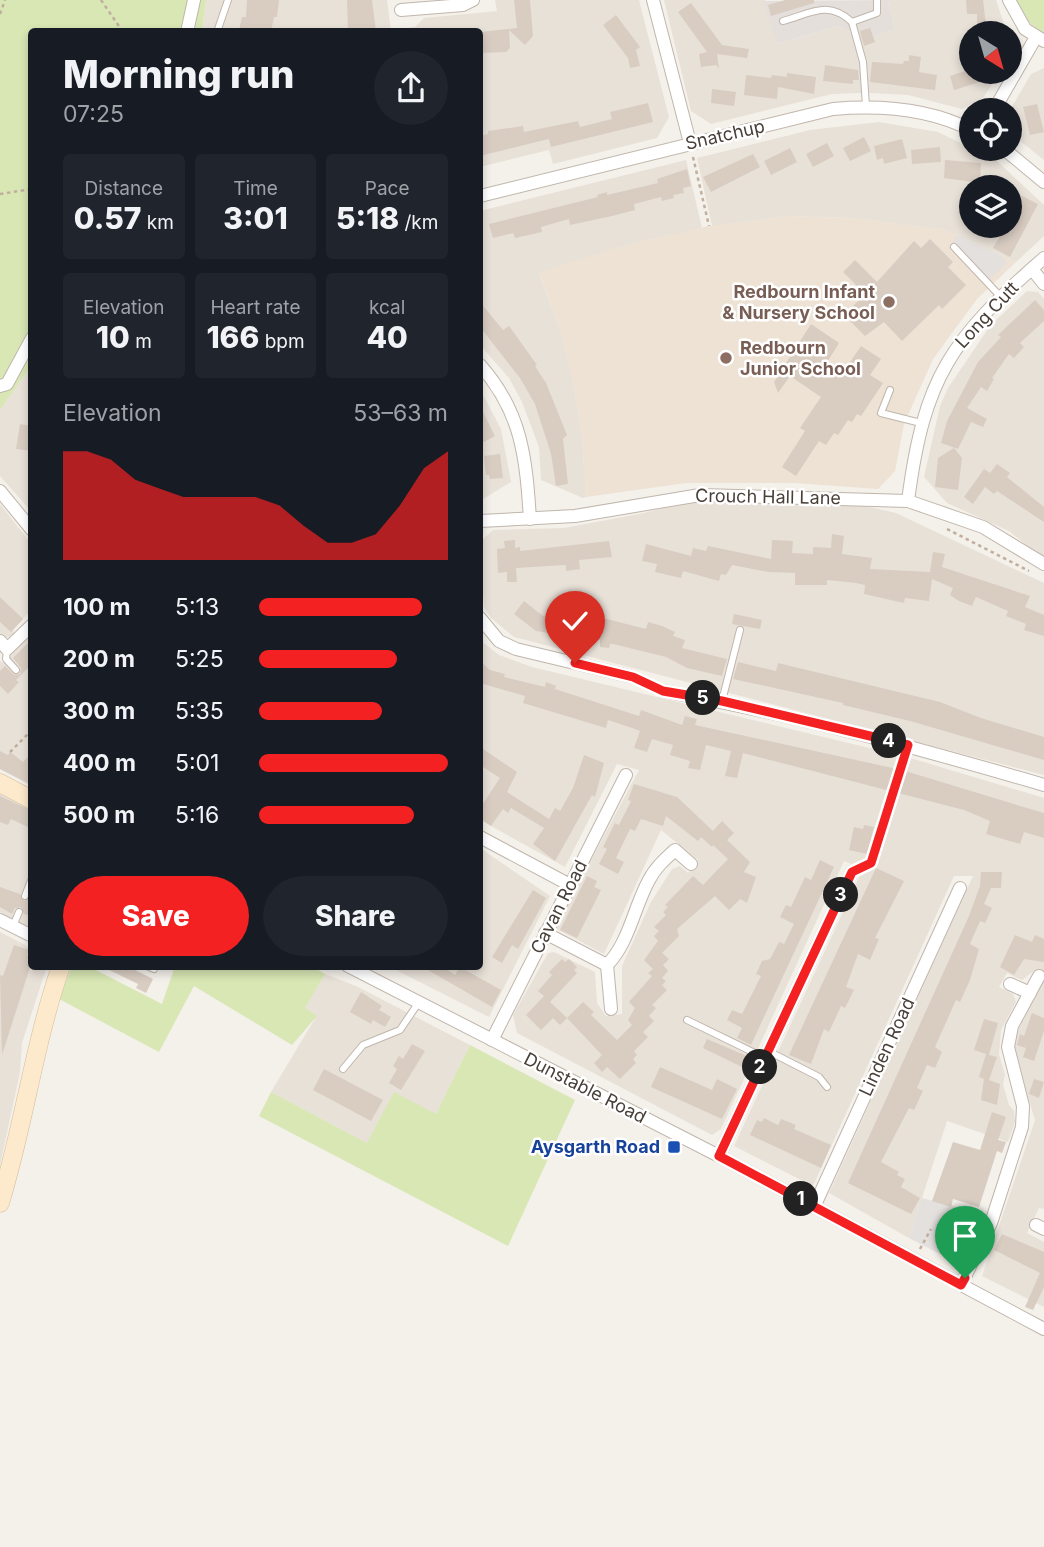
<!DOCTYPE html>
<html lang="en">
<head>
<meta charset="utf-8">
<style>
	body { margin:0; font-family:Inter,sans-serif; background:#20242c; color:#f1f3f6; height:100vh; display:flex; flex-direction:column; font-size:26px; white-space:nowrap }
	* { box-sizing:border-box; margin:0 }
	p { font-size:23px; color:#9ea1a6 }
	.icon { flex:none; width:38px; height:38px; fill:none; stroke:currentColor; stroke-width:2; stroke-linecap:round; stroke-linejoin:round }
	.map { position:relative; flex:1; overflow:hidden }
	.details { position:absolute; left:28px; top:28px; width:455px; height:942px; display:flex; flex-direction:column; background:#171b24; border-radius:7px; box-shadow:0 4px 10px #0003 }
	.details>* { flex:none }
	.needle { width:46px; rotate:143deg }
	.tools { position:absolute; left:959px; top:21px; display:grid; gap:14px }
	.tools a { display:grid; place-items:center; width:63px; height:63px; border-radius:50%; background:#171b24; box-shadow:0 4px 10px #0003; font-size:35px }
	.pin { position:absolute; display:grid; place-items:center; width:60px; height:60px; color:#fff; margin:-72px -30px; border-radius:50% 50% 50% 0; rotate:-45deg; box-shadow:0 0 7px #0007 }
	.pin .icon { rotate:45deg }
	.km { position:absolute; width:35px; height:35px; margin:-18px; border-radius:50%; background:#222; color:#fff; font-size:19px; line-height:35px; text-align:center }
	.round { display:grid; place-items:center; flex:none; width:74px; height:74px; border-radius:37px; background:#20242c }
	.headline { display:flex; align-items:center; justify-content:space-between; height:119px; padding:0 35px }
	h1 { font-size:38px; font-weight:800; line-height:52px }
	.figures { display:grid; grid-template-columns:repeat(3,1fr); gap:10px; height:119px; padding:7px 35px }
	.figures div { display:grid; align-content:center; border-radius:7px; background:#20242c; text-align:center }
	.figures b { font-size:30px; font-weight:800 }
	.figures small { font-size:19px; font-weight:400 }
	.figures p { font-size:19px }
	.chart { height:196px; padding:14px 35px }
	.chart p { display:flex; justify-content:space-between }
	.chart svg { width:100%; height:126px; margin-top:7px; fill:#f42123; opacity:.7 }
	.primary-button { display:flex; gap:14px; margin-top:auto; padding:14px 35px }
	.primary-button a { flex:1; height:80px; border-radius:42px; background:#f42123; color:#fff; font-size:28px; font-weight:800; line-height:80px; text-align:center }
	.primary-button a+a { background:#20242c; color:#f1f3f6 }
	ul { padding:0 35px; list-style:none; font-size:23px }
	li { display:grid; grid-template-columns:112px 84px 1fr; align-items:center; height:52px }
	li i { height:18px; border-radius:9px; background:#f42123 }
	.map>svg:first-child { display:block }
	.residential { fill:#e8e1d8; fill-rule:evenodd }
	.industrial { fill:#e4dfdb }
	.education { fill:#ede2d4 }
	.green { fill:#d8e7b4 }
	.parking { fill:#e3e0de }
	.building { fill:#d9cdc2 }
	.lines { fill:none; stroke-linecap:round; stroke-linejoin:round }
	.lane-casing { stroke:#c0b6ac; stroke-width:8 }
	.street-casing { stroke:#c0b6ac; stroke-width:14 }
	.secondary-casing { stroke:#d3bb9a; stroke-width:19 }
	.path { stroke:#c1af9e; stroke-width:2.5; stroke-dasharray:3.5 3.5; stroke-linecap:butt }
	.lane { stroke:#fff; stroke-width:6 }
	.street { stroke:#fff; stroke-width:12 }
	.secondary { stroke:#fde9cb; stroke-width:18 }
	.route-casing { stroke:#fff; stroke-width:14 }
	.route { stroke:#f42123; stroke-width:9 }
	.education-dot { fill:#8d6e63; stroke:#fff; stroke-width:2.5 }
	.transit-dot { fill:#1a4fb4; stroke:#fff; stroke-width:2.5 }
	.labels { text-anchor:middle; stroke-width:5; stroke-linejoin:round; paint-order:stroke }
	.street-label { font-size:18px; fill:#483f38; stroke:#fff }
	.education-label { font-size:18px; font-weight:bold; fill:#785e54; stroke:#fff; text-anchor:end }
	.transit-label { font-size:18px; font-weight:bold; fill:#164399; stroke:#fff; text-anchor:end }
</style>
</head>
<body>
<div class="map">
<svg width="1044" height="1547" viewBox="0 0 1044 1547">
	<rect width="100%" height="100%" fill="#f4f0ea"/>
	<!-- residential -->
	<g class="residential">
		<path d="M206 0H387L391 30 415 27 424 18 497 11 495 0H639L669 117 657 138 553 164 549 150 480 167V32H202Z"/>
		<path d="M664 0H765L777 44 838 26 850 32 860 67V93L832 94 711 124 691 111Z"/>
		<path d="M896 0H996L1007 33H971V72H1000L983 98 962 109 908 95 870 93 862 41 895 29 888 3Z"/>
		<path d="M1044 68V160L1015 137 1010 127V110L1031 74Z"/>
		<path d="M879 122 938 132 996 160 1044 205V236L1016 262 946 230 852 218 790 216 712 226 697 158 810 130ZM971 187H1010V226H971Z"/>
		<path d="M686 160 702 228 630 244 539 273 560 330 573 380 582 436 586 497 583 498 541 480 539 447 522 402 509 378 480 345V211Z"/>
		<path d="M1027 291 1038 292 1044 299V559L1009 531 947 503 924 477 940 406 948 388 990 326Z"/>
		<path d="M31 366V511L0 476V410Z"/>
		<path d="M480 389 501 429 511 482 480 501Z"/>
		<path d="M694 500 861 505 896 513 1044 583V775L514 637 491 618 484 607 480 549 482 540 493 530 564 528 644 513Z"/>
		<path d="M0 504 32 545 31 610 13 630 16 634 6 638 0 634Z"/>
		<path d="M31 634V786L0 769V661L3 663Z"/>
		<path d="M480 640 499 655 532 667 907 757 1044 798V977L1034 971 1022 980 1007 973 999 987 1013 994 1016 1002 1001 1030 999 1054 1005 1075 1003 1084 1009 1105 1014 1111 1015 1122 1008 1142 947 1121 909 1238 829 1193 973 876H954L813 1186 734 1146 863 869 844 861 721 1129 712 1135 517 1033 513 1015 548 953 554 952 595 972 597 1003 606 1016 622 1014V966L651 902 672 869 680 866 688 873 698 860 661 830 604 954 555 928 639 770 617 764 565 867 480 820Z"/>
		<path d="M0 793 31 810V928L0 912Z"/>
		<path d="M480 848 550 896 489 1017 388 966H480Z"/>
		<path d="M0 932 31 948 32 966H47L22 1043 20 1072 0 1165Z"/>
		<path d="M325 974 356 986 470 1045 436 1114 367 1143 271 1092 316 1017 304 1009Z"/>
		<path d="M1044 980V1209L1039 1208 1027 1233 1044 1242V1307L982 1276 1035 1120 1014 1050 1017 1032Z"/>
	</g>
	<!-- industrial -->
	<path class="industrial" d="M896 0 888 3 895 29 862 41 870 93H860V67L850 32 838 26 777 44 763 1Z"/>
	<!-- education -->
	<path class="education" d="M790 216 852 218 946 230 1016 262 977 299 933 359 904 424 895 471 878 489 794 483H686L586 497 582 436 573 380 560 330 539 272 630 244 709 226Z"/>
	<!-- green -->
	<g class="green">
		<path d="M0 0H206L202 31 32 32 31 366 0 410Z"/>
		<path d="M1015 0H1044V34L1024 18Z"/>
		<path d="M72 966H88L162 1004 175 966H311L325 974 305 1008 317 1016 292 1045 194 986 159 1052 59 999Z"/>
		<path d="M470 1045 575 1100 508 1246 259 1116 271 1092 367 1143 394 1092 436 1114Z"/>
	</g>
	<!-- parking -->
	<g class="parking">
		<path d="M957 235 1000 255 1007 263 986 282 951 248Z"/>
		<path d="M922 1198 984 1214 972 1247 959 1264 909 1238Z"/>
	</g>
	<!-- building -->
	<g class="building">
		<path d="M247 0H279L277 17H274L271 32 239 30 242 17H246Z"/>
		<path d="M347 0H372L376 32H348Z"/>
		<path d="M514 0H530L533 36 525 45 509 30 510 48 506 52 480 53V32L517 28Z"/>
		<path d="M785 0H814V3L771 16 768 5Z"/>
		<path d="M966 0H983L987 33H977V14H967Z"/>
		<path d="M691 3 722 45 749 49 747 58 717 54 719 69 716 65 701 67 699 54 707 52 678 12Z"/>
		<path d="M616 15 640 47 636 50 640 66 630 68 628 58 603 25Z"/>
		<path d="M870 28 875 42 864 46 860 31Z"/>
		<path d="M909 55 921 57 919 72 937 75 935 90 870 82 872 62 903 64 904 61H909Z"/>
		<path d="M825 65 858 70 859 80H853V84L823 81Z"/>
		<path d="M971 69 983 72 986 80 954 90 950 76Z"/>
		<path d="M787 73 816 77 814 94 778 87 777 99 744 95 746 75 771 78 772 75 787 77Z"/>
		<path d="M712 89 736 92 734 106 711 103Z"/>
		<path d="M648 103 653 122 551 147 549 139 480 156V136L488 134V131L523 126 524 132 578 121 580 127 612 119 610 112Z"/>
		<path d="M1037 104 1044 132 1030 135 1023 107Z"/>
		<path d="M864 137 871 151 850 161 843 148Z"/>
		<path d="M902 139 907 158 884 164 883 158 877 160 874 146Z"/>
		<path d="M827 143 834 156 813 167 806 154Z"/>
		<path d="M940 147 941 162 912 164 911 150Z"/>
		<path d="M790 148 797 162 771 175 764 161Z"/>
		<path d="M753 154 760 167 711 192 703 177Z"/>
		<path d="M945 160 981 163 980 183 944 178Z"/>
		<path d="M687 169 691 186 683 188 684 193 673 195 674 198 662 201 661 197 634 204 635 210 612 216 570 225 569 219 541 227 542 232 515 238 513 233 493 238 489 224 598 197 597 195 607 192V195L658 183 657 179Z"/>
		<path d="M1010 190 1038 204 1010 257 993 248 1006 226H1010Z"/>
		<path d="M930 239 953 262 948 267 966 285 942 309 939 305 902 341 884 322 865 336 844 315 865 294 843 272 855 260 877 282 914 241 921 248Z"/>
		<path d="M1035 300 1044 310V321L1020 343 1024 347 1014 358 1009 354 992 378 994 379 987 391 981 387 967 408 987 419 983 427 971 422 958 449 941 443 947 421 978 362 1001 337 998 335Z"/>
		<path d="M480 302 503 330 509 326 537 365 535 366 546 383 567 435 563 439 568 484 556 486 551 454 535 404 520 378 480 327Z"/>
		<path d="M811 324 839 343 826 364 842 374 861 346 881 359 870 375 883 383 861 416 857 414 852 422 848 420 838 435 834 433 826 445 819 441 796 476 782 467 805 431 800 428 821 397 790 376 778 393 774 382Z"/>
		<path d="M480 406 495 436 480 444Z"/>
		<path d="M20 424 32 426V451L16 449Z"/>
		<path d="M954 448 962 458 958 490 935 487 938 458Z"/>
		<path d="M500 454 503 478 490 479 489 475H486L484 456Z"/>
		<path d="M997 464 1010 473 1007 477 1044 507V522L997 491 994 494 985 487 973 504 964 497 984 469 990 473Z"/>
		<path d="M832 534 844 536 842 554 872 558 870 569 930 572 933 552 945 554 942 567 1030 596 1025 607 1044 615V636L1024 630 1026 624 1006 616 1008 611 976 597 972 606 959 601 950 595 953 588 932 579 929 601 905 598 904 603 864 594 865 585 856 583 827 580V585H795V573L768 572 732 565 726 575 721 574 719 581 683 571 681 578 655 572 657 564 642 561 646 544 691 556 693 548 706 551 708 546 771 559 772 540 793 541 792 553 813 554V547L831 548Z"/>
		<path d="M515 540V548L520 547V551L609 541 612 557 579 560 580 569 566 571V565L516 568 517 582H507V572L498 573 497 549 505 548 504 541Z"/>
		<path d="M0 597 23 619 11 632 0 622Z"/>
		<path d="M524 601 543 616 561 619 562 612 573 614V620L578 622 602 625 603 618 646 629 648 622 662 626 675 632 673 636 685 640 682 648 727 659 722 676 687 668 666 657 613 644H610L609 648 600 647V640L536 631 514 614Z"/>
		<path d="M734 614 762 620 760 629 732 624Z"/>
		<path d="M32 639V664L16 680 19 682 8 694 0 686V671L5 666 14 675 20 674 21 668 13 658Z"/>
		<path d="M480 661 490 670 505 674 504 677 545 687 546 682 556 686 555 689 639 716 641 710 682 725 685 716 697 719 695 725 902 770 1027 808 1044 813V838L1024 832 1020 844 986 834 990 821 964 810 743 753 737 778 725 776 731 751 706 745 700 770 688 768 690 761 670 755 673 745 652 739 647 752 634 748 640 731 635 729 608 720 606 728 523 703 525 696 480 683Z"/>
		<path d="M738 662 776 671 778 663 940 702 981 718 1044 737V760L910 721 843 705V703L733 679Z"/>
		<path d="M480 747 517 772 507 792 549 819 555 808 560 811 573 788 584 755 604 763 595 797 592 795 555 861 533 844 544 828 511 808 508 813 503 809 491 826 480 818V808L500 778 480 765Z"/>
		<path d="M0 751 8 755 10 752 23 762 32 753V785L0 769Z"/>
		<path d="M634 784 677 797 713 831 722 821 734 833 727 840 750 862 744 872 756 877 747 903 740 899 729 910 715 896 677 929 679 936 662 953 669 959 663 965 668 971 662 978 666 981 662 985 667 990 652 1005 656 1008 649 1016 654 1021 643 1032 648 1037 634 1051 637 1055 633 1059 636 1063 620 1079 607 1067 602 1072 594 1063 602 1055 567 1018 583 1002 594 1012 591 1015 617 1040 632 1025 628 1020 635 1008 629 1002 652 976 648 973 653 969 644 960 658 941 654 936 659 931 654 927 666 915 663 912 668 907 665 905 693 876 703 885 728 859 713 845 712 847 701 837 698 841 666 816 663 826 641 819 635 831 630 829 616 858 624 862 618 874 599 864 607 849 603 847 615 823 619 825 631 801 628 800Z"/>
		<path d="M0 796 32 811V829L11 819 8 825 0 822Z"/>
		<path d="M864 825 874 827 867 854 849 850 854 827 863 829Z"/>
		<path d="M820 860 834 867 751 1045 737 1038 742 1028 727 1020 732 1010 742 1014 761 976 756 974 762 961 770 959 779 942 784 944 794 924 780 917 786 905 791 907 805 877 811 880Z"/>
		<path d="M876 868 904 881 875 938 879 939 870 960 858 954 846 987 854 990 845 1008 841 1006 829 1032 824 1029 811 1064 789 1055Z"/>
		<path d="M981 872H1002L1001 888H991L984 904 992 908 985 923 980 921 970 944 979 949 970 980 960 1002 956 1000 935 1047 942 1052 935 1068 927 1065 917 1088 923 1091 914 1110 909 1108 881 1162 899 1172 897 1175 905 1179 901 1187 920 1198 911 1214 848 1183 969 916 980 886Z"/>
		<path d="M587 876 597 881 594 887 601 890 577 938 560 930Z"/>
		<path d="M0 887 20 894 24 901 32 898V916L24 914 21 907 15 908 12 914 0 907Z"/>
		<path d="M533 890 546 898 518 949 512 945 502 963 492 957Z"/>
		<path d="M1015 935 1032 942 1035 935 1044 939V962L1024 959 1014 975 1000 967Z"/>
		<path d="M14 945 29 950 27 955 32 957V961L2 1055 0 975 3 976Z"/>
		<path d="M562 959 565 962 569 959 577 967 574 970 577 973 550 1002 567 1018 560 1025 553 1018 541 1030 526 1015 544 996 538 991 552 975 549 972Z"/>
		<path d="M101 966H127L153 979 146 993 136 988 138 984Z"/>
		<path d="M421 966H442L455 975 460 967 501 990 492 1007Z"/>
		<path d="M361 992 382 1006 379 1010 391 1017 385 1027 373 1020 371 1024 350 1012Z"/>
		<path d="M1032 1013 1044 1018V1031L1034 1061 1023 1057 1026 1048 1017 1045 1020 1034 1024 1036Z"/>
		<path d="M984 1019 998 1023 989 1055 997 1057 989 1080 1000 1084 997 1105 981 1100 984 1079 979 1077 986 1054 974 1050Z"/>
		<path d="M707 1039 749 1057 744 1068 703 1048Z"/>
		<path d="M412 1044 425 1051 401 1090 389 1083 397 1069 393 1066 399 1056 403 1059Z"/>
		<path d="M660 1067 712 1090 717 1079 737 1089 722 1119 651 1087Z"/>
		<path d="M324 1069 383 1100 371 1121 313 1090Z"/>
		<path d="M1034 1079 1044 1082 1039 1098 1029 1094Z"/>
		<path d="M992 1112 1006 1117 998 1140 1006 1142 1002 1153 997 1151 979 1207 953 1199 951 1207 932 1201 953 1142 980 1150Z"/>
		<path d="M764 1118 778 1125 781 1119 796 1125 794 1129 831 1145 821 1168 750 1135 757 1120 762 1122Z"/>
		<path d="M1002 1234 1044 1252V1287L1033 1310 1025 1307 1040 1273 994 1250Z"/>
	</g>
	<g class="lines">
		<defs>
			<g id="lane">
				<path d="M783 21C812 13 828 0 852 22L877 13V0"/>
				<path d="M852 22 863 62 866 106"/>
				<path d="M217 32 228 0"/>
				<path d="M954 247 1000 296"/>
				<path d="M890 390 881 413 921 423"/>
				<path d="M7 649 6 659 16 670"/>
				<path d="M722 701 740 630"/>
				<path d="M25 896 32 878"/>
				<path d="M13 926 19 912"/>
				<path d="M147 966 154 969"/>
				<path d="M687 1020 765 1058"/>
				<path d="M768 1051 819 1077 827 1087"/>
				<path d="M343 1069 363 1045 400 1030 419 1002"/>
			</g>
			<g id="street">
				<path d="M653 0 690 143"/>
				<path d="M1009 0 1025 29 1044 41"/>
				<path d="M401 10 463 5 473 0"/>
				<path d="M187 32 194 0"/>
				<path d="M994 110 1036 37"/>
				<path d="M1004 149 1044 182"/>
				<path d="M480 196 833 109C880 105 928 108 971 130"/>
				<path d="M1032 269 1044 284"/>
				<path d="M480 365C522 412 526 458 530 519"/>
				<path d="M0 386 7 384 32 338"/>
				<path d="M0 491 32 530"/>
				<path d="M908 501C924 377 951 339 1044 258"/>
				<path d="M480 521 575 516 700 495 908 501 983 527 1044 564"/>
				<path d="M480 618 499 641 516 649 633 677"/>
				<path d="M0 641 7 649 32 625"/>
				<path d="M663 691C792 714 918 748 1044 785"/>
				<path d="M480 837 570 885"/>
				<path d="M0 920 32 936"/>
				<path d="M545 933 607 965C629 943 634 907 649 880 655 868 665 859 675 850L691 864"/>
				<path d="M607 965 611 1009"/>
				<path d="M348 966 719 1156 1044 1329"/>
				<path d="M1010 984 1030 993"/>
				<path d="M492 1040 626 775"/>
				<path d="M719 1156 852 872"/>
				<path d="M814 1207 960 888"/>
				<path d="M1036 1225 1044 1229"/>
				<path d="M961 1285 991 1223 1022 1127 1023 1106 1008 1047 1012 1026 1039 976"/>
			</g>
			<g id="secondary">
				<path d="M0 783 32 800"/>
				<path d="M0 1203C24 1125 34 1044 61 966"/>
			</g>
		</defs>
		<!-- lane casing -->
		<use href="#lane" class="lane-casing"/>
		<!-- street casing -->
		<use href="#street" class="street-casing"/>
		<!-- secondary casing -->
		<use href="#secondary" class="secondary-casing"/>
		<!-- path -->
		<g class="path">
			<path d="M101 0 123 32"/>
			<path d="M0 14 5 0"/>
			<path d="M693 157 709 226"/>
			<path d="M0 194 32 189"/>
			<path d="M947 529 1029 571"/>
			<path d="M32 695 28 698 32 702"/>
			<path d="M10 752 32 730"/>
			<path d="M862 867 871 863 904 758"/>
			<path d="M920 1249 931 1229"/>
		</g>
		<!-- lane -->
		<use href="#lane" class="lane"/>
		<!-- street -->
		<use href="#street" class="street"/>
		<!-- secondary -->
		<use href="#secondary" class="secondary"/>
	</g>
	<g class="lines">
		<defs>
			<path id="route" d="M575 663 633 677 663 691 722 701 908 745 871 863 852 872 719 1156 961 1285 965 1278"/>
		</defs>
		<!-- route casing -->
		<use href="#route" class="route-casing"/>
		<!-- route -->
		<use href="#route" class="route"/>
	</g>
	<!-- markers -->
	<g class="education-dot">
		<circle cx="889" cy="302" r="7"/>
		<circle cx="726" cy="358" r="7"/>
	</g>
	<rect class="transit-dot" x="667" y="1140" width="14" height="14" rx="3.5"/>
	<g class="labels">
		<!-- street labels -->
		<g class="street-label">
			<text transform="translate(725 135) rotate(-13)" y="6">Snatchup</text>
			<text transform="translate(987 315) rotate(-47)" y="6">Long Cutt</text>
			<text transform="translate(768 497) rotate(1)" y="6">Crouch Hall Lane</text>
			<text transform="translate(559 907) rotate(-63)" y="6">Cavan Road</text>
			<text transform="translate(887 1047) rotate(-65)" y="6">Linden Road</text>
			<text transform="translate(585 1088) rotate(27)" y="6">Dunstable Road</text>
		</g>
		<!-- education labels -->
		<g class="education-label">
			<text x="875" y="298">Redbourn Infant<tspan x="875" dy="21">&amp; Nursery School</tspan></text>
			<text x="740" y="354" text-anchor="start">Redbourn<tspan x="740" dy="21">Junior School</tspan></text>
		</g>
		<!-- transit labels -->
		<g class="transit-label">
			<text x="660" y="1153">Aysgarth Road</text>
		</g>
	</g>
</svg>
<div class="tools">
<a><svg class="needle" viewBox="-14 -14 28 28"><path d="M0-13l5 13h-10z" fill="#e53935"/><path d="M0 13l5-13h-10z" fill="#9ea1a6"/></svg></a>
<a><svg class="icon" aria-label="locate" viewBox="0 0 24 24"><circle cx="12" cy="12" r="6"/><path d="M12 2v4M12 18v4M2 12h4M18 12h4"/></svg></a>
<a><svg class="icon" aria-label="layers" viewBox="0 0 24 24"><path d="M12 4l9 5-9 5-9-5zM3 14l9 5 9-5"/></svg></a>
</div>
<div class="pin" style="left:965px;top:1278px;background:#1e9e55"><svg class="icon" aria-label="arrive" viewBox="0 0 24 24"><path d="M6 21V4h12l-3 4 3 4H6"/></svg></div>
<div class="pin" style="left:575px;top:663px;background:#d93025"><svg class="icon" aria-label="check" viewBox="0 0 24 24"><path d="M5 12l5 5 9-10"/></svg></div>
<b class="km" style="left:801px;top:1199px">1</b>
<b class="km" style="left:760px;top:1067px">2</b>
<b class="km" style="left:841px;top:895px">3</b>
<b class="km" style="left:889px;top:741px">4</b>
<b class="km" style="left:703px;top:698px">5</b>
<section class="details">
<div class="headline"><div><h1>Morning run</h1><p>07:25</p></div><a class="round"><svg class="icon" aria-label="share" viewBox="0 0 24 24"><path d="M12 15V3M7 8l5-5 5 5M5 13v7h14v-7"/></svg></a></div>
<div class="figures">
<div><p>Distance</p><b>0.57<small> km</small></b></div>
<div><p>Time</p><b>3:01</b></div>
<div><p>Pace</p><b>5:18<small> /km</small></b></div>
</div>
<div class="figures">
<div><p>Elevation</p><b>10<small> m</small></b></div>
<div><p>Heart rate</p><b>166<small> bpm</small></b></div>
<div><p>kcal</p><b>40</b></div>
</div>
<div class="chart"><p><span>Elevation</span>53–63 m</p>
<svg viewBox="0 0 160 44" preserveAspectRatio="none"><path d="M0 44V6L10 6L20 9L30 16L40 19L50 22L60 22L70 22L80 22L90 25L100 32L110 38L120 38L130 35L140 25L150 12L160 6V44z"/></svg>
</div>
<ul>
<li><b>100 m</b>5:13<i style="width:86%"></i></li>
<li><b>200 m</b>5:25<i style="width:73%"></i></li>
<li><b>300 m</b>5:35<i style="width:65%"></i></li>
<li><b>400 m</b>5:01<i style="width:100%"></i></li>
<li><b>500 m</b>5:16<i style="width:82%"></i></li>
</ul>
<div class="primary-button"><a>Save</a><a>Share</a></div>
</section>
</div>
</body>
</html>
